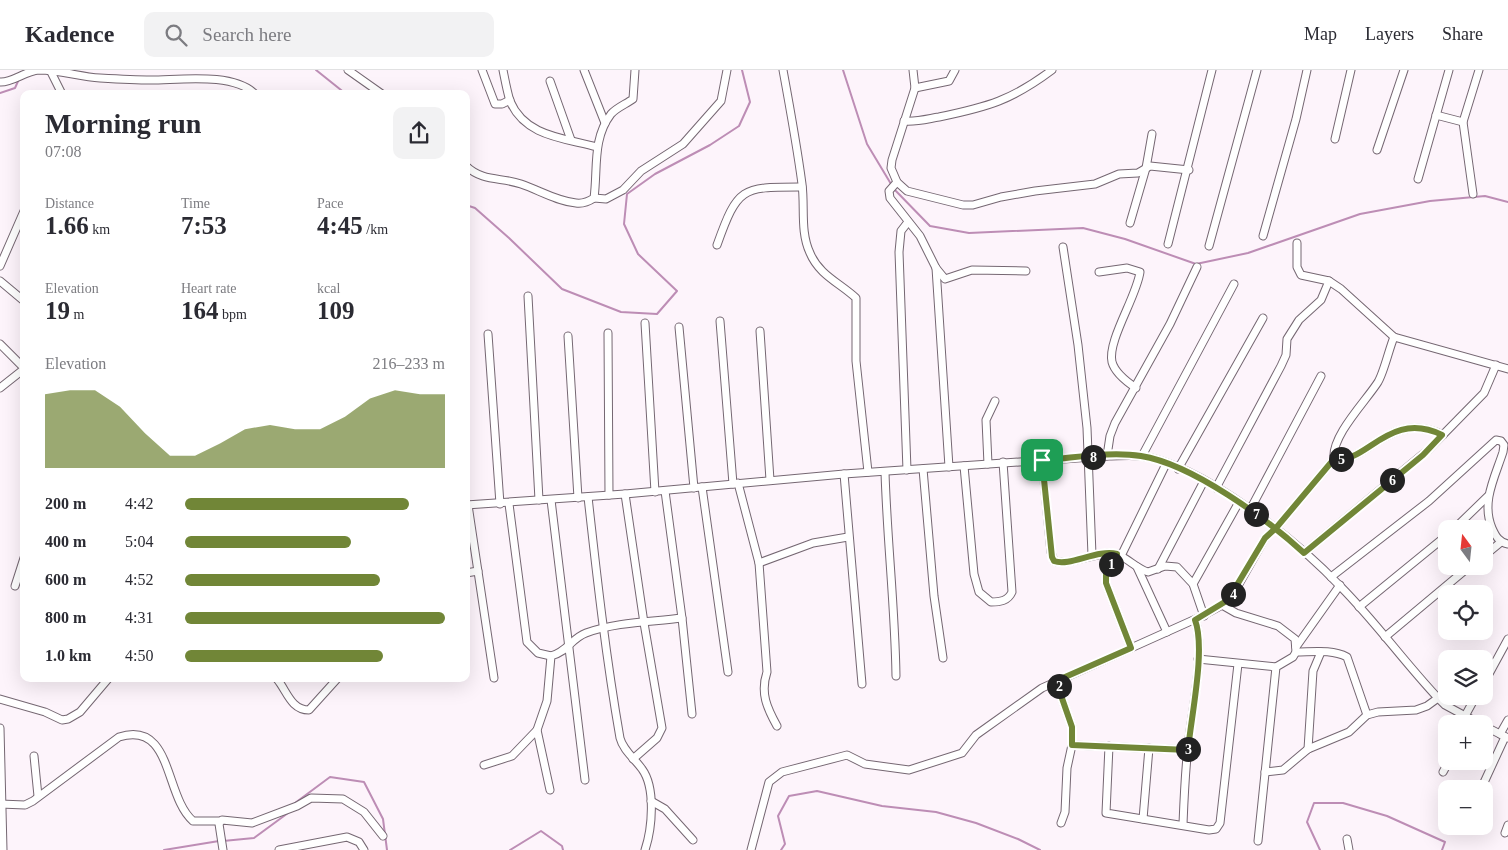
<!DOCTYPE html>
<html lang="en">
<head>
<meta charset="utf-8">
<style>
	body { margin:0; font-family:Georgia,serif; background:#f2f2f3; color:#2b2b33; height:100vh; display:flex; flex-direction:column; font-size:19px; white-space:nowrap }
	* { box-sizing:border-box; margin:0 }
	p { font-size:16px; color:#7c7c81 }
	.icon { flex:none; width:28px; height:28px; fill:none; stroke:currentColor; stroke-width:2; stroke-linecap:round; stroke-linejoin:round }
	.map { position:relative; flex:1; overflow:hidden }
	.details { position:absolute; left:20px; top:20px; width:450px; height:592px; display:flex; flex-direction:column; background:#fff; border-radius:10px; box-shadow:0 5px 20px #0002 }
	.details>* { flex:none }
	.needle { width:32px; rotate:345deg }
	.buttons { position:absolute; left:1438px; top:450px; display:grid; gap:10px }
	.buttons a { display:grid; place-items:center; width:55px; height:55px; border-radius:10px; background:#fff; box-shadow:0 5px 20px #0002; font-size:25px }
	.pin { position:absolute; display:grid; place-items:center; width:42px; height:42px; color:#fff; margin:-21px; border-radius:10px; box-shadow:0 2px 8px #0006 }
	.km { position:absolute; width:25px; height:25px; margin:-12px; border-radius:50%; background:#222; color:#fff; font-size:14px; line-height:25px; text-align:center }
	.round { display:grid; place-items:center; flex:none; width:52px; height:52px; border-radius:10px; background:#f2f2f3 }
	.overview { display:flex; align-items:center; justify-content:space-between; height:85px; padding:0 25px }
	h1 { font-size:28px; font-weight:700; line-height:38px }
	.stats { display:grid; grid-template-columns:repeat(3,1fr); gap:8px; height:85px; padding:5px 25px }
	.stats div { display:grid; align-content:center }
	.stats b { font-size:25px; font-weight:700 }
	.stats small { font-size:14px; font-weight:400 }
	.stats p { font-size:14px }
	.chart { height:140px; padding:10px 25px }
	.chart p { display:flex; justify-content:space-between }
	.chart svg { width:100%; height:90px; margin-top:5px; fill:#718637; opacity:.7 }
	ul { padding:0 25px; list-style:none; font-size:16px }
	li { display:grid; grid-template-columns:80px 60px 1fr; align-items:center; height:38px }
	li i { height:12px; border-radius:6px; background:#718637 }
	header { display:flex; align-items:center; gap:30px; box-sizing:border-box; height:70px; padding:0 25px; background:#fff; border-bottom:1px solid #e1e1e2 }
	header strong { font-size:24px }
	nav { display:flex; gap:28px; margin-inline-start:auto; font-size:18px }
	.search { width:350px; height:45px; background:#f2f2f3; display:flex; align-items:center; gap:12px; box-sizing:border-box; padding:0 18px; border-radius:10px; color:#7c7c81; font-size:19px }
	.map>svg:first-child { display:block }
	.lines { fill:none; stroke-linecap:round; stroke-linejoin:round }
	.stream { stroke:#bd8db5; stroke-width:2 }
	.minor-casing { stroke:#756772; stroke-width:9 }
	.minor { stroke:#fff; stroke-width:7 }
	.route-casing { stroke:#fff; stroke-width:10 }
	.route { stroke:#718637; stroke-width:6 }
</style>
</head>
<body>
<header>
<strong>Kadence</strong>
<div class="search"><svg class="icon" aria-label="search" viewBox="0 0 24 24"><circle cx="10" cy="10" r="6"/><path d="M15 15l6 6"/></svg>Search here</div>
<nav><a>Map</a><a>Layers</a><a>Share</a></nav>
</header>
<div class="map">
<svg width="1508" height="780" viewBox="0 0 1508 780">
	<rect width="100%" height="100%" fill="#fdf4fb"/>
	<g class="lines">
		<!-- stream -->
		<g class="stream">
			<path d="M316 0 346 24"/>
			<path d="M843 0 867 74 891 114"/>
			<path d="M0 23 15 18 19 9"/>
			<path d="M893 118 930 156 969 163 1083 158 1125 169 1196 194 1248 183 1360 144 1430 131 1485 126 1508 132"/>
			<path d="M466 135 475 138 509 168 562 219 621 242 657 244 677 221 638 184 624 154 627 124 655 104 710 75 739 56 750 32 742 0"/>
			<path d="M295 733 330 707 364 712 383 749 387 780"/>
			<path d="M223 771 254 768 288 743"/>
			<path d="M164 780 219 771"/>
			<path d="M510 780 541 761 562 776 563 780"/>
			<path d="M781 780 785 774 778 746 789 726 817 721 882 736 936 742 976 753 1018 769 1040 780"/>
			<path d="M1320 780 1307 752 1314 733H1343L1387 746 1445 772 1442 780"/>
		</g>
		<defs>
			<g id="minor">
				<path d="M50 0 62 24"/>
				<path d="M348 0 382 24"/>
				<path d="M482 0 495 34H502L510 30"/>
				<path d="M503 0C505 10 507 21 510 31 525 67 565 68 597 77"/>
				<path d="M584 0 605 53"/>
				<path d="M783 0C790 38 797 76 802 114 805 137 800 162 810 183 819 205 840 213 856 228V291L868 402"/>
				<path d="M913 0 915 18 892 90 891 98 897 112 907 121 963 135H973L1001 127 1035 121 1095 114 1119 104 1138 103 1150 96 1189 100"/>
				<path d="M550 11 571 70"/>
				<path d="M0 12C12 13 25 1 39 0 60 0 80 7 100 8 117 9 134 10 151 10 179 10 233 2 255 24"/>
				<path d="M915 18 949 11 955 0"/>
				<path d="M1436 45 1463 52"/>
				<path d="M904 51C917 52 927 49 939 47 988 37 1012 30 1052 0"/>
				<path d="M1335 69 1351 0"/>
				<path d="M1377 80 1404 0"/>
				<path d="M466 96C483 112 501 107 521 114 539 120 556 131 576 133 583 134 588 132 594 128 598 99 592 69 611 44 616 38 626 34 633 29L635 0"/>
				<path d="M1418 109 1449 0"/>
				<path d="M897 112 889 121 890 128 920 166 936 198 945 209 972 200 1026 201"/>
				<path d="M1473 124 1463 52 1479 0"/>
				<path d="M594 128 606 129 623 120 641 101 683 74 721 31 727 0"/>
				<path d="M1130 153 1146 98 1152 64"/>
				<path d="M1263 166 1296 49 1307 0"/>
				<path d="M1297 173V197L1301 205 1329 211 1341 219 1394 267 1508 299"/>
				<path d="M1168 174 1212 0"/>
				<path d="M717 175C738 116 742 117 802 117"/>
				<path d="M1209 176 1257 0"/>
				<path d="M1063 177 1078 275 1087 358 1092 485"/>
				<path d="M0 196 24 141"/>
				<path d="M936 198 949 397"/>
				<path d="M1099 202 1127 198 1140 202C1137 226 1107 271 1112 292 1115 303 1127 312 1136 318"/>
				<path d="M0 211 24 231"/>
				<path d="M528 226 539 430"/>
				<path d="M720 251 733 414"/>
				<path d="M645 253 655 422"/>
				<path d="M679 257 694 418"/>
				<path d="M760 261 770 410"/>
				<path d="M608 263 609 425"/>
				<path d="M488 264 500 434"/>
				<path d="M568 266 578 428"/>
				<path d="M0 274 24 298"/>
				<path d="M0 318 24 299"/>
				<path d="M1107 386 1110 366 1115 353 1170 254 1197 197"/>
				<path d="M1142 386 1234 214"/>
				<path d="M1334 389C1367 395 1388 339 1443 365"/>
				<path d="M1042 390 1051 482 1054 491C1066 496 1094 484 1109 483 1124 483 1134 498 1148 502L1165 496 1177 497 1193 514 1204 546"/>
				<path d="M988 394 986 350 995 331"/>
				<path d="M964 396 974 504 979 522 991 532C1000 532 1008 531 1012 522L1003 392"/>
				<path d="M923 399 934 526 943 588"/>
				<path d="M1178 399 1263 248"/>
				<path d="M907 400 899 182 901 161 908 152"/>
				<path d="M885 402C887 470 895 537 896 606"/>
				<path d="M844 404 862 614"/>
				<path d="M738 413 759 493 767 602C760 623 767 638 777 656"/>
				<path d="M702 417 728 602"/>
				<path d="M1216 418 1281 296 1286 285 1287 269 1299 250 1321 230 1329 211"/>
				<path d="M665 421 682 548 692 644"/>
				<path d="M625 424 644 553 662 658 657 668 633 689"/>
				<path d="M588 427C597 508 606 588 620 668 623 680 635 689 642 699 656 718 652 759 645 780"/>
				<path d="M551 430 585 710"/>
				<path d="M509 434 527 572 538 583 551 586"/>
				<path d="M466 435 625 424 844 404 1107 386C1118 386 1130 385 1141 386 1203 395 1297 471 1340 516 1375 551 1404 592 1438 628L1445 635 1480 654"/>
				<path d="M468 435 494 608"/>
				<path d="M1250 440 1321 306"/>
				<path d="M1454 459 1488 426"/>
				<path d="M1304 483 1428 380 1484 323 1496 295"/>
				<path d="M1117 484 1106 505V513L1131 578"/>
				<path d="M1121 486 1166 394"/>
				<path d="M1484 486 1501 472"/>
				<path d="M759 493 813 473 848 467"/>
				<path d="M1137 497 1167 562"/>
				<path d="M1158 499 1204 411"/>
				<path d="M466 503 478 501"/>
				<path d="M1331 507 1429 431 1496 370 1501 371 1504 375 1503 382C1495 407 1481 432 1492 458 1496 467 1499 472 1508 474"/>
				<path d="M1193 514 1239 432"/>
				<path d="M15 516 24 488"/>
				<path d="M1222 535 1236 543 1278 556 1295 569 1296 582 1293 587 1276 597 1258 771"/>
				<path d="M1359 537 1446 466"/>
				<path d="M1385 567 1470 496"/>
				<path d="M1296 577 1340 515"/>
				<path d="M1296 582C1312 582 1332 579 1347 587L1367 645"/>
				<path d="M1198 589 1276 597"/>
				<path d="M277 609C287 621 291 640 309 640L337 609"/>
				<path d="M1056 611 1072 657V675L1067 698 1065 742 1061 753"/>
				<path d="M1484 613 1508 569"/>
				<path d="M0 629 45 642 62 650 68 649 80 642 108 609"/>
				<path d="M1465 646 1476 626"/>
				<path d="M1484 656 1508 668"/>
				<path d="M0 658 3 780"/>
				<path d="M1500 664 1508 650"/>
				<path d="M1072 675 1188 680"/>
				<path d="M1109 676 1106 743 1209 760 1216 759 1220 753 1238 594"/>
				<path d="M1308 679 1313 601 1321 582"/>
				<path d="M34 686 38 726"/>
				<path d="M484 695 512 686 537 660"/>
				<path d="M1265 702 1283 700 1308 679 1349 662 1367 645 1378 642 1416 640 1427 636 1438 628"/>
				<path d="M1443 702 1449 691"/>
				<path d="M1481 719 1505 667"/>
				<path d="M550 720 537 660 547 631 551 586C567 582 572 568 586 563 616 552 651 552 682 548"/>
				<path d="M651 731 665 739 693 770"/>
				<path d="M0 734 25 735 33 731 119 667C173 650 164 726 193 751H220"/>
				<path d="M1143 749 1149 678"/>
				<path d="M1183 754C1184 729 1185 703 1188 677 1191 645 1206 579 1195 550"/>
				<path d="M1505 763 1508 755"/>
				<path d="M1347 769 1349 780"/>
				<path d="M223 780 219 754 222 750 252 753 297 736 311 728 343 729 364 742 383 766"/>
				<path d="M279 780 347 767 359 772 364 780"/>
				<path d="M751 780 769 712 782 702 847 685 865 694 909 700 962 683 976 665 1042 618 1200 547 1222 535 1235 521 1265 468 1276 458 1334 389C1331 366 1366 331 1378 312 1384 302 1389 279 1394 267"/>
			</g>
		</defs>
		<!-- minor casing -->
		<use href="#minor" class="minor-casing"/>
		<!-- minor -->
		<use href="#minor" class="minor"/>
	</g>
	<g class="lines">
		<defs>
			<path id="route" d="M1042 390 1052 487 1054 491C1070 497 1097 479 1117 484L1106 505V513L1131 578 1056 611 1072 657V675L1188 680C1191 647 1206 579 1195 550L1228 530 1265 468 1276 458 1334 389C1366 395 1389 339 1442 365L1423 385 1304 483C1267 449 1192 394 1141 386 1110 381 1074 388 1042 390"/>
		</defs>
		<!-- route casing -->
		<use href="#route" class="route-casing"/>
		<!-- route -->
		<use href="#route" class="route"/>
	</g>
</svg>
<div class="buttons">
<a><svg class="needle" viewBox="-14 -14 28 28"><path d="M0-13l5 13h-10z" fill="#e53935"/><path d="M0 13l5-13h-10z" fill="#7c7c81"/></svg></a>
<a><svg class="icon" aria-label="locate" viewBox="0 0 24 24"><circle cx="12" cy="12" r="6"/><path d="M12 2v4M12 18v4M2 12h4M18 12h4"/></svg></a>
<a><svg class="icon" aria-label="layers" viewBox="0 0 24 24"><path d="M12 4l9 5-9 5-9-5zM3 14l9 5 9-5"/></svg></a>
<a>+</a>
<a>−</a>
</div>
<div class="pin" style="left:1042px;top:390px;background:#1e9e55"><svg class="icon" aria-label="arrive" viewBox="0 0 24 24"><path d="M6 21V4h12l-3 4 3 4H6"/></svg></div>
<b class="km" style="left:1111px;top:494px">1</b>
<b class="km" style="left:1059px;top:616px">2</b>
<b class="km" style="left:1188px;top:679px">3</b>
<b class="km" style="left:1233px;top:524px">4</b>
<b class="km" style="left:1341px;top:389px">5</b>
<b class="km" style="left:1392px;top:410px">6</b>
<b class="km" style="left:1256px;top:444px">7</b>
<b class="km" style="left:1093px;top:387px">8</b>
<section class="details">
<div class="overview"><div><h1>Morning run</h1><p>07:08</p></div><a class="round"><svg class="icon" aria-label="share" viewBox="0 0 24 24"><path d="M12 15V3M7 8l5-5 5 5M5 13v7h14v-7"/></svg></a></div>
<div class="stats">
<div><p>Distance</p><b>1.66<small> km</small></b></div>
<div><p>Time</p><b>7:53</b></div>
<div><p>Pace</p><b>4:45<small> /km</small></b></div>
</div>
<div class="stats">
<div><p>Elevation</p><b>19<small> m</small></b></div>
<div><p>Heart rate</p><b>164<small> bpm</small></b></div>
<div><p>kcal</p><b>109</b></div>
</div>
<div class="chart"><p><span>Elevation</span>216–233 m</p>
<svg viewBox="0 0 160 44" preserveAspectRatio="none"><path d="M0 44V8L10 6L20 6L30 14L40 27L50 38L60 38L70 32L80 25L90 23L100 25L110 25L120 19L130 10L140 6L150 8L160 8V44z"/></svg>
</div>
<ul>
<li><b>200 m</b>4:42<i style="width:86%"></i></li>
<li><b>400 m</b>5:04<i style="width:64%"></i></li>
<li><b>600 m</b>4:52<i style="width:75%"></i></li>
<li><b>800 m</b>4:31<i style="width:100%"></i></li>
<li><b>1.0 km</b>4:50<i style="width:76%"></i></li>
</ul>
</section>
</div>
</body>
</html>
